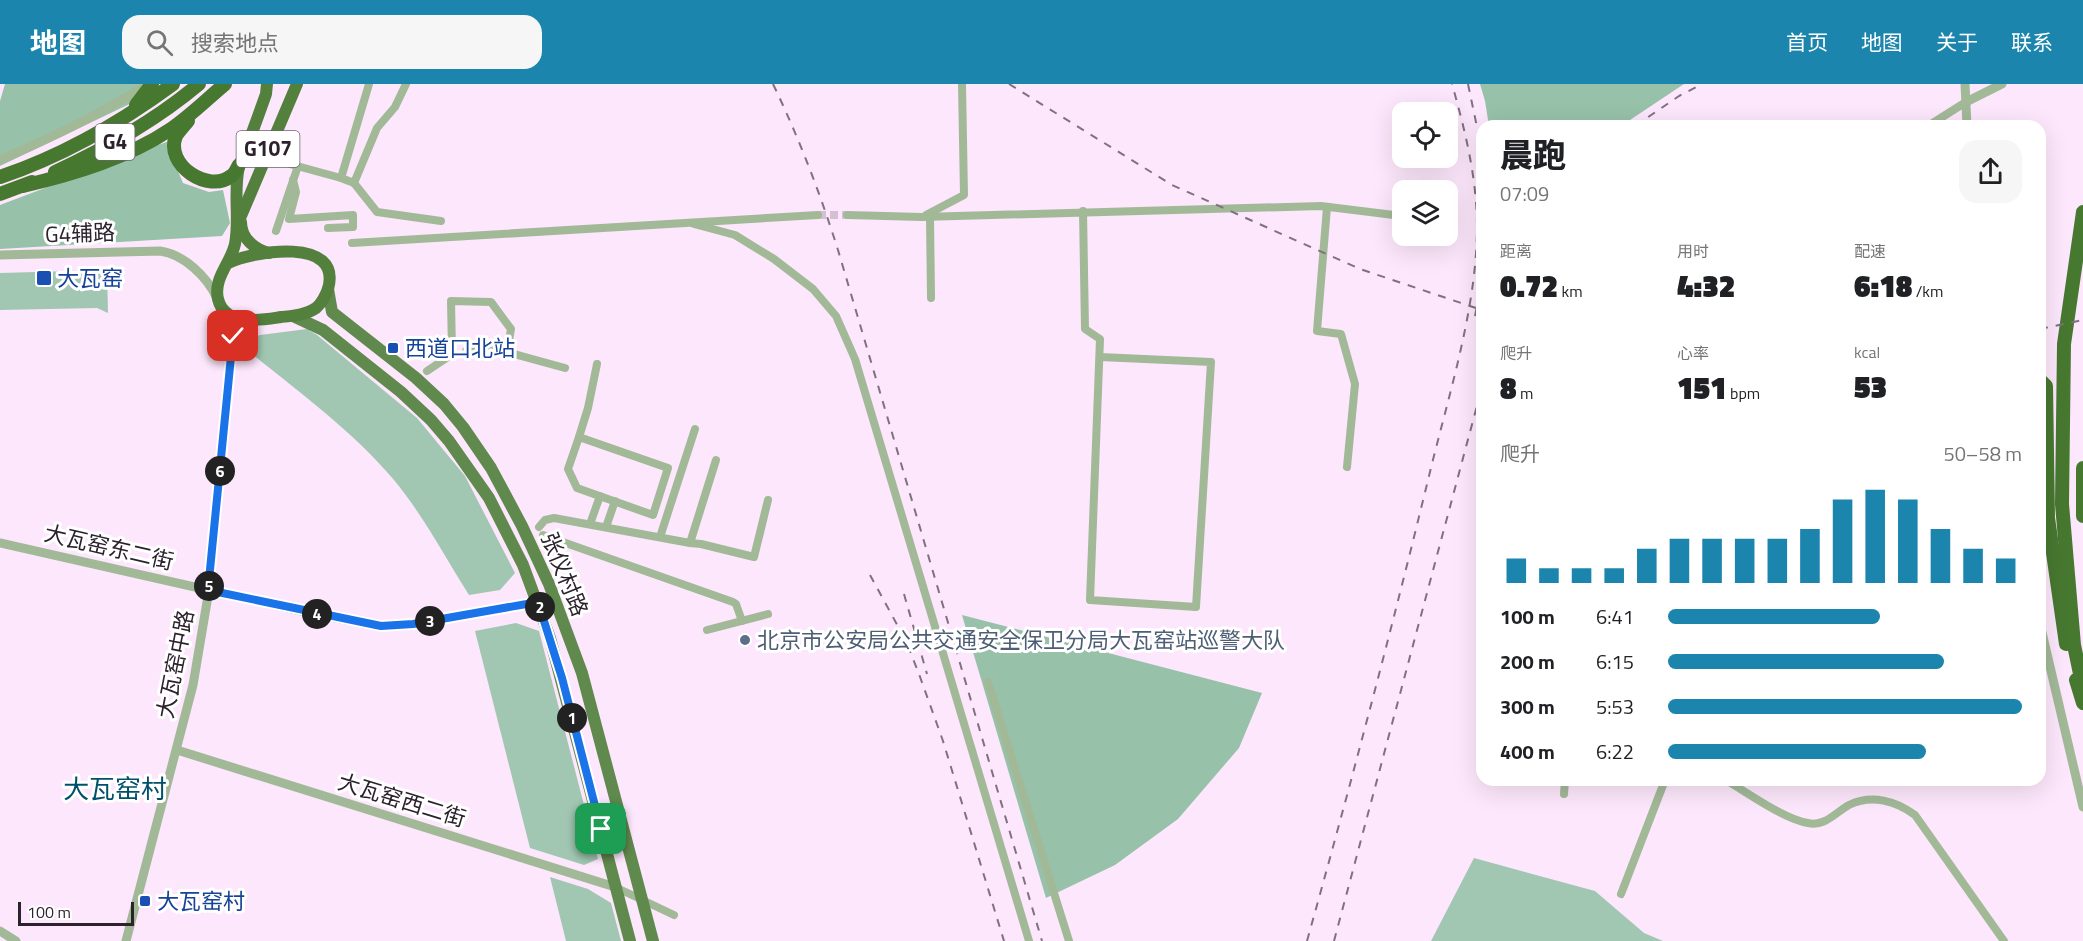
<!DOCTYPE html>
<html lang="zh">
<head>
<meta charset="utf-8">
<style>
	body { margin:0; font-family:"Titillium Web","Noto Sans SC",sans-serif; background:#f6f6f6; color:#202124; height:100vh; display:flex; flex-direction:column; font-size:22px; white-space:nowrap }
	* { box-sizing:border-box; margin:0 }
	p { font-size:20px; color:#757577 }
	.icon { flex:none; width:33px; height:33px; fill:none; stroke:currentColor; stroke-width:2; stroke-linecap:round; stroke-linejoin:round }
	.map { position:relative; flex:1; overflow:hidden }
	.sheet { position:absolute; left:1476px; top:36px; width:570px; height:666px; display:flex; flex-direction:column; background:#fff; border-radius:18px; box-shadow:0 6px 24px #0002 }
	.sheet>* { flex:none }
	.tools { position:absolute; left:1392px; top:18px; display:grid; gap:12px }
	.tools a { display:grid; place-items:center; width:66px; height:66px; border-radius:12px; background:#fff; box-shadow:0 6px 24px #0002; font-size:30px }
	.scale { position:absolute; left:18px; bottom:15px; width:116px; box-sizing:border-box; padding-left:6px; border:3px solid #2c222c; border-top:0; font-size:16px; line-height:21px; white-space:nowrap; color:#2c222c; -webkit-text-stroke:4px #fff; paint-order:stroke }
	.pin { position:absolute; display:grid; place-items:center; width:51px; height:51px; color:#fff; margin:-26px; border-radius:12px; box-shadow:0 3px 9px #0006 }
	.km { position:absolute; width:30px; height:30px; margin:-15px; border-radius:50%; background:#222; color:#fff; font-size:16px; line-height:30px; text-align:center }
	.round { display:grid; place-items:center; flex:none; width:63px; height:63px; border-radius:18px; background:#f6f6f6 }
	.overview { display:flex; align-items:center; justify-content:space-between; height:102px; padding:0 24px }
	h1 { font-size:33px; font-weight:800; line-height:45px }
	.stats { display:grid; grid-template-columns:repeat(3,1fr); gap:9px; height:102px; padding:6px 24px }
	.stats div { display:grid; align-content:center }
	.stats b { font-size:30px; font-weight:800 }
	.stats small { font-size:16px; font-weight:400 }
	.stats p { font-size:16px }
	.chart { height:168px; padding:12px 24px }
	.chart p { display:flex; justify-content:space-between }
	.chart svg { width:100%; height:108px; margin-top:6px; stroke:#1b85ad; stroke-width:6 }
	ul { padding:0 24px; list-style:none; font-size:20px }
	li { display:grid; grid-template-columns:96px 72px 1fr; align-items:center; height:45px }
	li i { height:15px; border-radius:8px; background:#1b85ad }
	header { display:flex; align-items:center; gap:36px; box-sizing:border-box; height:84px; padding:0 30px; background:#1b85ad; color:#fff }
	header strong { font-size:28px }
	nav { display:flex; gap:33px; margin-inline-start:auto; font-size:21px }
	.search { width:420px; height:54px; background:#f6f6f6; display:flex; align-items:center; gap:15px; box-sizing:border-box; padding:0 21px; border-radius:18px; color:#757577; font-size:22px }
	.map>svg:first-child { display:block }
	.green { fill:#a1c7b2 }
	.forest { fill:#97c1a9 }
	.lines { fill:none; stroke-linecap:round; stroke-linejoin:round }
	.minor-tunnel { stroke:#d3c0d2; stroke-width:8; stroke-dasharray:8 4; stroke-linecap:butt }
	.minor { stroke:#a2b998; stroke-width:8 }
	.tertiary { stroke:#a2b998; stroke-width:9 }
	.primary { stroke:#60894d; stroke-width:12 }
	.trunk { stroke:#54803e; stroke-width:12 }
	.motorway { stroke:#477830; stroke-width:14 }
	.rail { stroke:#7f717f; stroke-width:2; stroke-dasharray:8 8; stroke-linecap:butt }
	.route-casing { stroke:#fff; stroke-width:12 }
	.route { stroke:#1a73e8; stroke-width:8 }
	.transit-dot { fill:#1a4fb4; stroke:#fff; stroke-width:2 }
	.service-dot { fill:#5c6f8a; stroke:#fff; stroke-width:2 }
	.labels { text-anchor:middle; stroke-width:6; stroke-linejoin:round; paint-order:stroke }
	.shield { fill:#fff; stroke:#6b646b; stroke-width:1.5 }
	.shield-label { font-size:21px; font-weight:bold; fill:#2c222c }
	.street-label { font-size:22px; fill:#2c222c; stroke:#fff }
	.transit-label { font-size:22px; fill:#164399; stroke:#fff; text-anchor:start }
	.service-label { font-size:22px; fill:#4e5e75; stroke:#fff; text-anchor:start }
	.quarter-label { font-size:26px; fill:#01506b; stroke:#fff }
</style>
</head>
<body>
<header>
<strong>地图</strong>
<div class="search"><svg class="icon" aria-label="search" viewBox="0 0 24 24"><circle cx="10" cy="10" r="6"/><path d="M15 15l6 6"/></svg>搜索地点</div>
<nav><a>首页</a><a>地图</a><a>关于</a><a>联系</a></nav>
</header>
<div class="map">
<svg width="2083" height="857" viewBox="0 0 2083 857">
	<rect width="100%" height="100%" fill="#fde7fc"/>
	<!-- green -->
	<g class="green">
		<path d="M107 186 108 229 97 224 0 226V189Z"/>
		<path d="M307 245 317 251 417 334 465 392 515 489 500 506 469 511C445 473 423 431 394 396 352 346 297 307 246 265L247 256 260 251Z"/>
		<path d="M516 539 539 547 598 775 584 781 530 764 475 547Z"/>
		<path d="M1474 774 1595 807 1644 849 1663 857H1431Z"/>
		<path d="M550 793 588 805 611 819 621 857H566Z"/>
	</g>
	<!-- forest -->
	<g class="forest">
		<path d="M5 0H158L138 16 0 82V17Z"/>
		<path d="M1480 0H1684L1621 42H1489L1485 17Z"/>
		<path d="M169 57 172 73 183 99 209 108 223 106 230 139 222 152 0 165V121Z"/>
		<path d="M962 531 1262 609 1239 664 1178 735 1115 781 1046 814Z"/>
	</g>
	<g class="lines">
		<!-- minor-tunnel -->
		<path class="minor-tunnel" d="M818 131H847"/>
		<!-- minor -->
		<g class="minor">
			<path d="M1928 42 1966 18"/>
			<path d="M264 73 341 94 369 0"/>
			<path d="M341 94 354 99 377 44 395 23 406 0"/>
			<path d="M293 96 296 108 289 135 353 131V143L328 144"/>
			<path d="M354 99 377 128 441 137"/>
			<path d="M1327 123 1317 247 1341 250 1355 300 1347 383"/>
			<path d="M1083 127 1085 245 1100 255 1090 516 1196 523 1211 278 1100 273"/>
			<path d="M847 131 922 133 1321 122 1402 132"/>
			<path d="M926 131 964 111 962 0"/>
			<path d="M930 133 931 214"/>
			<path d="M694 140 735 151 774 175 813 205 836 232 855 275 1029 857"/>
			<path d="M276 147 298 82"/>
			<path d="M352 159 818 131"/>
			<path d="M507 268 565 284"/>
			<path d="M427 287 448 273 452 267 451 217 491 218 511 245 507 268 496 266 466 267"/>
			<path d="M579 353 668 384 653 431 577 404 568 385Z"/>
			<path d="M579 353 588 324 597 280"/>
			<path d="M590 440 600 412"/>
			<path d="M539 443 545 436 554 434 690 459 716 376"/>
			<path d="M606 443 615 417"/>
			<path d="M543 451 733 518 736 520 742 537"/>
			<path d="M660 453 695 345"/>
			<path d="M690 459 701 460 754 473 768 416"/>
			<path d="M707 546 768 530"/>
			<path d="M988 598 1069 857"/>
			<path d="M1726 696C1748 709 1784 735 1808 739 1825 743 1836 728 1849 721 1872 710 1896 717 1915 731L2004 857"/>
			<path d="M1564 710 1565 696"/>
			<path d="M615 803 674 831"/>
			<path d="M1621 810 1665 696"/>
		</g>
		<!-- tertiary -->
		<g class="tertiary">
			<path d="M1965 0 1967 42"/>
			<path d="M1966 18 2002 0"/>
			<path d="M0 76C51 54 102 30 148 0"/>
			<path d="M0 171 160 167C184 170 207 193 217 214 224 228 226 246 229 261"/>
			<path d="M0 459 319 531 380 542 413 540 538 517"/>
			<path d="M2040 540 2083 723"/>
			<path d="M177 666 615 803"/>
			<path d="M0 847 16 857"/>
			<path d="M126 857 193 601 209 506 233 251 240 243 253 237"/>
		</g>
		<!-- primary -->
		<g class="primary">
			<path d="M328 205 332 228 416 294 444 320 463 343 491 384 522 442 549 500 582 589 653 857"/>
			<path d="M293 232 323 246 401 308 431 336 449 357 489 414 523 481 550 554 630 857"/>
		</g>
		<!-- trunk -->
		<g class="trunk">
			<path d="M241 132 297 0"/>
			<path d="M241 138C241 155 255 165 269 169"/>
			<path d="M228 179C253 167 343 152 328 205 326 211 321 220 316 224 306 231 292 232 281 233 260 236 225 243 218 215 213 194 231 179 235 160 240 134 233 108 239 83 241 76 245 68 247 62 254 44 260 27 266 10L267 0"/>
		</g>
		<!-- motorway -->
		<g class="motorway">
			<path d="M136 21 152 0"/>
			<path d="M188 37C184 42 179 47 176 52 164 81 209 110 231 92 235 90 237 84 239 81"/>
			<path d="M55 88C107 64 155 37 199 0"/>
			<path d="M0 93C62 72 120 39 173 0"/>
			<path d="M23 102C73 90 128 74 171 45 190 32 207 15 225 0"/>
			<path d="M0 110 32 98"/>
			<path d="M2083 128 2064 260 2062 420 2074 561 2083 604"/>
			<path d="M2040 296 2046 302 2048 434 2066 560"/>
			<path d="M2083 384V432"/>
			<path d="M2076 596 2083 619"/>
		</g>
		<!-- rail -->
		<g class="rail">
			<path d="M773 0C799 54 820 109 838 166L1042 857"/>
			<path d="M1009 0 1172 101 1360 185 1476 224"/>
			<path d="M1468 0 1482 67"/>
			<path d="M1635 42 1679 12 1702 0"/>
			<path d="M1475 232 1482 197"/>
			<path d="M2040 245 2083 236"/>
			<path d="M870 491 906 557 919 590 943 657 1004 857"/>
			<path d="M904 510 927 590"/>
			<path d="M1307 857C1350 703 1391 548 1429 392 1448 313 1477 224 1477 143 1477 94 1465 46 1452 0"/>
			<path d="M1334 857 1482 303"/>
		</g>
	</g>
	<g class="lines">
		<defs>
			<path id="route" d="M233 252 208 506 381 542 413 540 538 518 562 594 601 745"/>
		</defs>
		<!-- route casing -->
		<use href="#route" class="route-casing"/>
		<!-- route -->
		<use href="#route" class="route"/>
	</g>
	<!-- markers -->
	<g class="transit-dot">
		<rect x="36" y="186" width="16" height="16" rx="3"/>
		<rect x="387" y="258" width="12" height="12" rx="3"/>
		<rect x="139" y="811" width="12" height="12" rx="3"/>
	</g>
	<circle class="service-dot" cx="745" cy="556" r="6"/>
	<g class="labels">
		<!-- shield labels -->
		<g class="shield">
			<rect x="95.5" y="40" width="39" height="36" rx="4.5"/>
			<rect x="236.5" y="47" width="63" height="36" rx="4.5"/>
		</g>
		<g class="shield-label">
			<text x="115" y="65">G4</text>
			<text x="268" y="72">G107</text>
		</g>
		<!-- street labels -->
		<g class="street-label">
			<text transform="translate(80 149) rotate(-2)" y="8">G4辅路</text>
			<text transform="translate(109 463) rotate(13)" y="8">大瓦窑东二街</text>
			<text transform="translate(565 490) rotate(68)" y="8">张仪村路</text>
			<text transform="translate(175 580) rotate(-79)" y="8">大瓦窑中路</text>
			<text transform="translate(402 716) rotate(17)" y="8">大瓦窑西二街</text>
		</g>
		<!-- transit labels -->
		<g class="transit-label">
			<text x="57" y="202">大瓦窑</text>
			<text x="405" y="272">西道口北站</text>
			<text x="157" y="825">大瓦窑村</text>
		</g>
		<!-- service labels -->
		<g class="service-label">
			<text x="757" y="564">北京市公安局公共交通安全保卫分局大瓦窑站巡警大队</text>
		</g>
		<!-- quarter labels -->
		<g class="quarter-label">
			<text x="115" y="714">大瓦窑村</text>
		</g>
	</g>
</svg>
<div class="tools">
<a><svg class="icon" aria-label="locate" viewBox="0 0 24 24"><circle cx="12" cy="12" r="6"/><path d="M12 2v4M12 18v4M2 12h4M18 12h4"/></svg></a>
<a><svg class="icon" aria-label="layers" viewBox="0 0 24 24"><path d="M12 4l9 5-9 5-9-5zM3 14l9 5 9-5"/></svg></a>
</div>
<div class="scale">100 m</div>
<div class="pin" style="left:601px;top:745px;background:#1e9e55"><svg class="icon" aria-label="arrive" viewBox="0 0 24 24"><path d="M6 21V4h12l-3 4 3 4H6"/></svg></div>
<div class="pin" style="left:233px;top:252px;background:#d93025"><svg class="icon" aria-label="check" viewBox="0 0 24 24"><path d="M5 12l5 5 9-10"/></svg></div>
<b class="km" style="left:572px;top:634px">1</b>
<b class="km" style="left:540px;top:523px">2</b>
<b class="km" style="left:430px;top:537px">3</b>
<b class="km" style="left:317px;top:530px">4</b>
<b class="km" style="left:209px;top:502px">5</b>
<b class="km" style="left:220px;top:387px">6</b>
<section class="sheet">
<div class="overview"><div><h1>晨跑</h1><p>07:09</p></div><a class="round"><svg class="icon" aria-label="share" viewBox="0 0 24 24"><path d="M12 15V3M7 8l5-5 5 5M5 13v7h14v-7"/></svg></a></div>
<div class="stats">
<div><p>距离</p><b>0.72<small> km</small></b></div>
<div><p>用时</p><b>4:32</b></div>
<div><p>配速</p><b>6:18<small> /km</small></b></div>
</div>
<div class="stats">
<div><p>爬升</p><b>8<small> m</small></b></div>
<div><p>心率</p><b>151<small> bpm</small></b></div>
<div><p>kcal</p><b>53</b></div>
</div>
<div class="chart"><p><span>爬升</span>50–58 m</p>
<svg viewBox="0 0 160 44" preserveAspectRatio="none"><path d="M5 44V34M15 44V38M25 44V38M35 44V38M45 44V30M55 44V26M65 44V26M75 44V26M85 44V26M95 44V22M105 44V10M115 44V6M125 44V10M135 44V22M145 44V30M155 44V34"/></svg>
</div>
<ul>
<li><b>100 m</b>6:41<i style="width:60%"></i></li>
<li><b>200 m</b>6:15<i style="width:78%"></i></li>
<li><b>300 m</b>5:53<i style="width:100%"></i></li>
<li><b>400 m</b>6:22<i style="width:73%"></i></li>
</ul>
</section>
</div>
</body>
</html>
